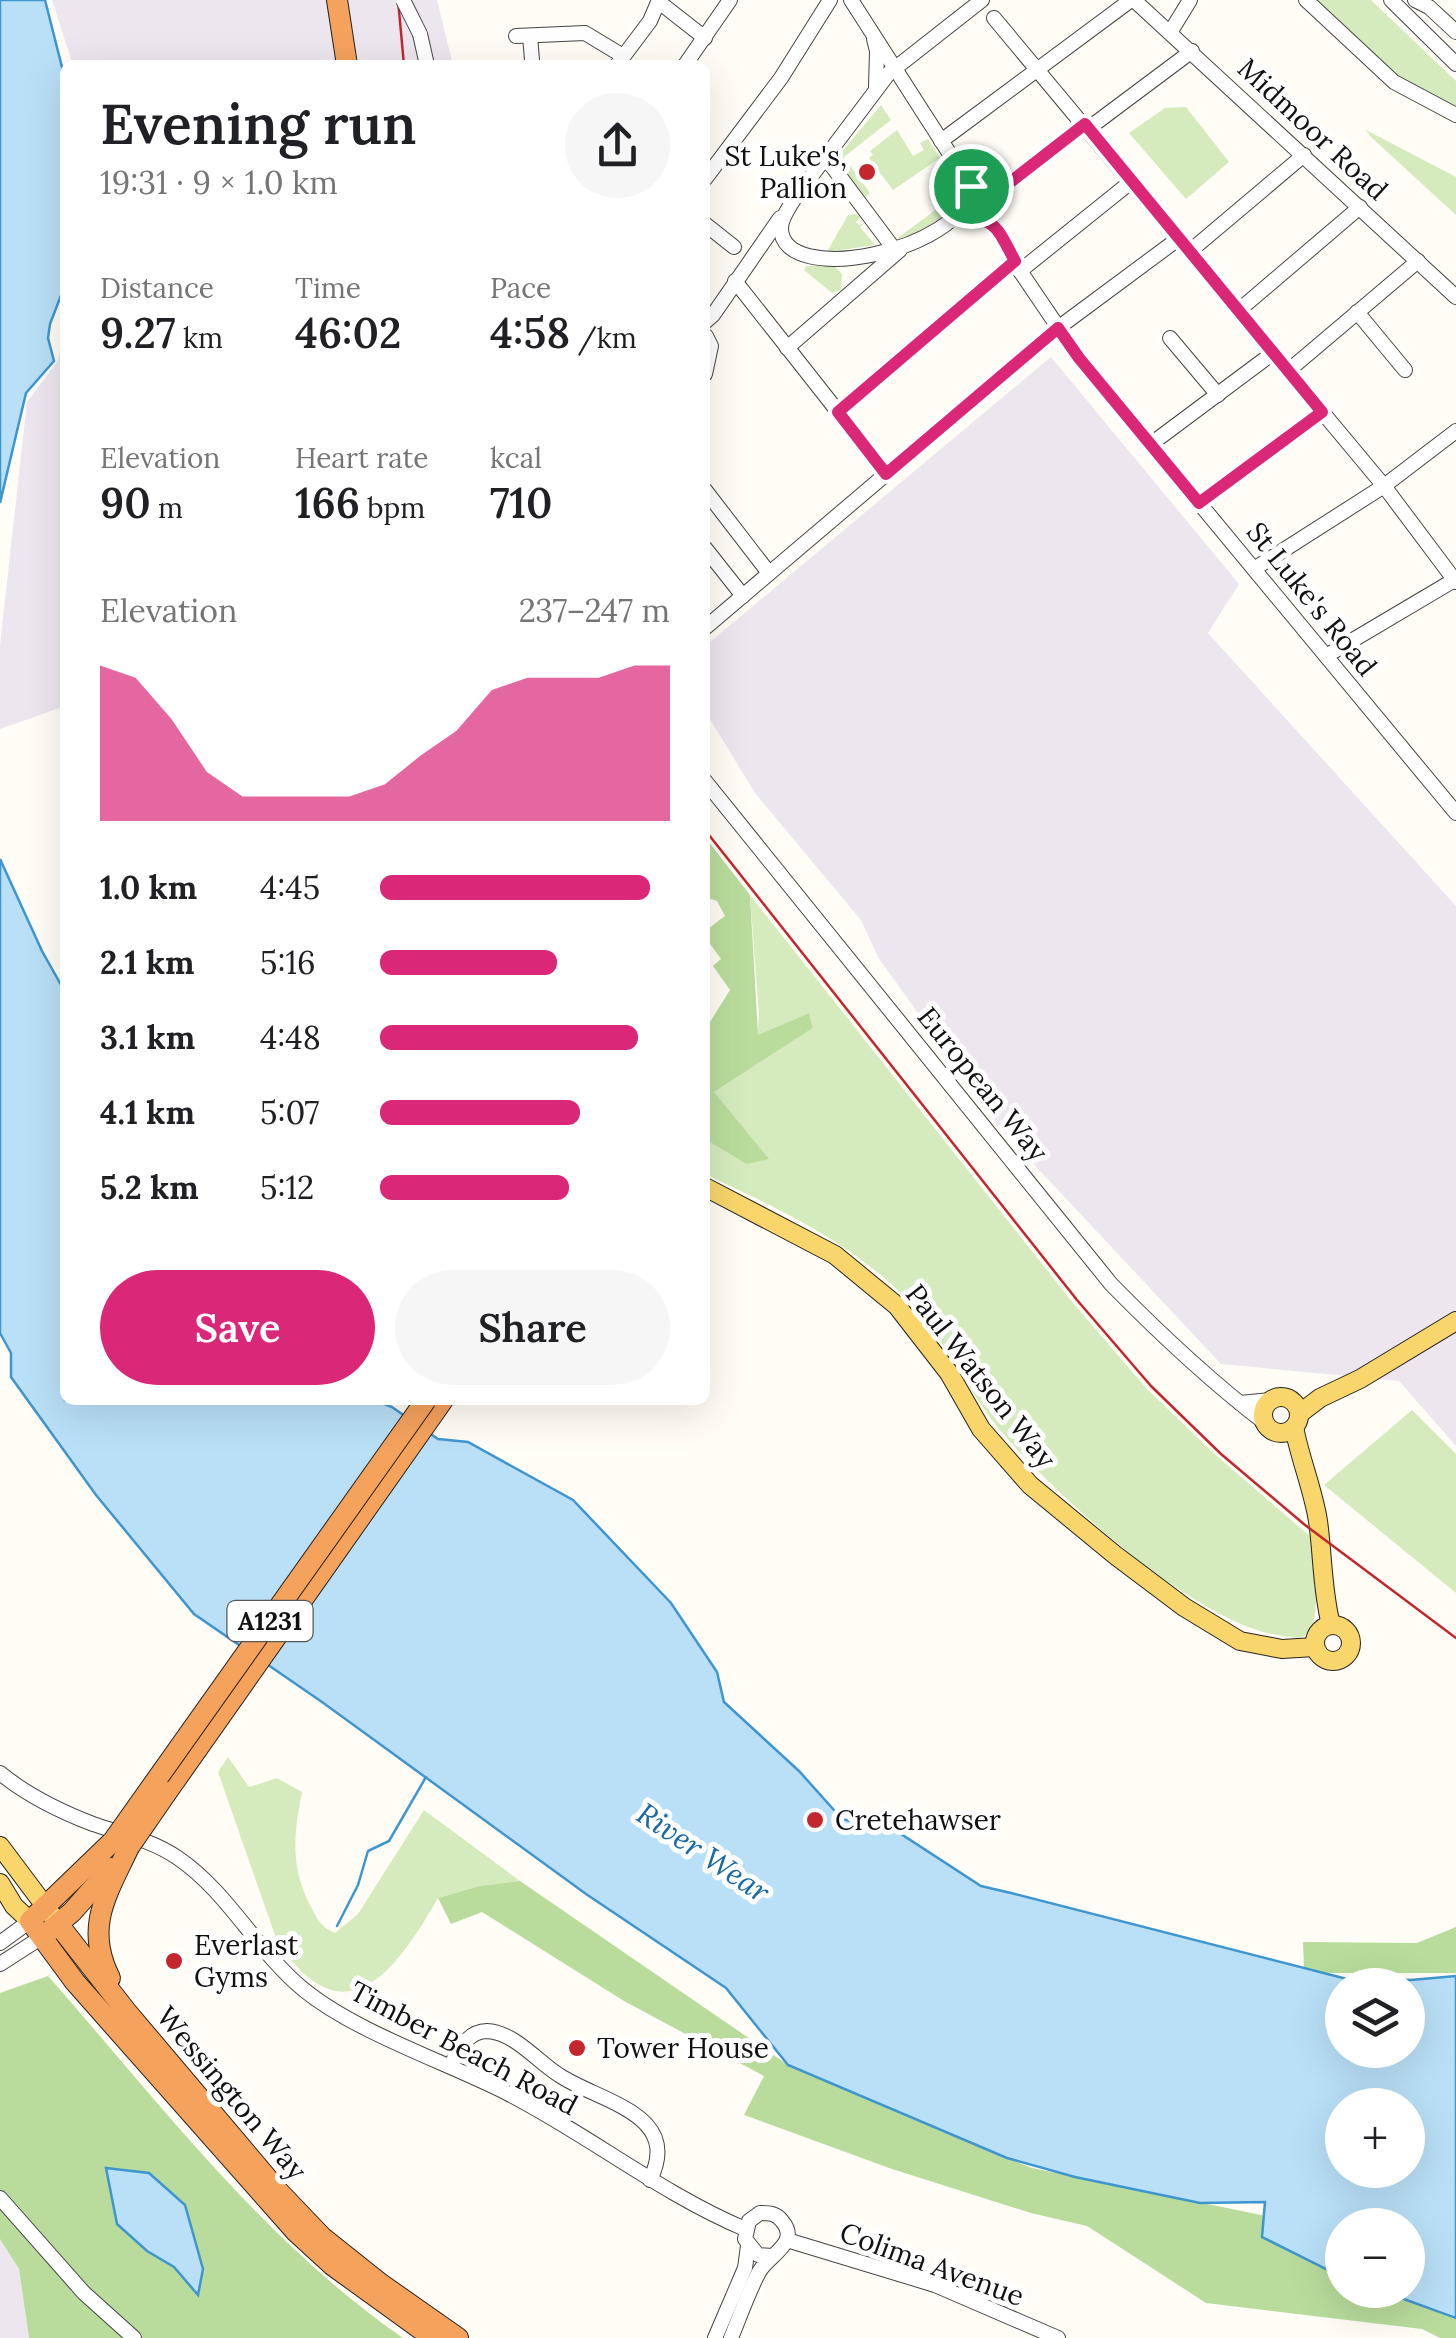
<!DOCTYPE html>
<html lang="en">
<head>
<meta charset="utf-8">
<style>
	body { margin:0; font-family:Lora,serif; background:#f6f6f6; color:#202124; height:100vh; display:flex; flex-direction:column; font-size:38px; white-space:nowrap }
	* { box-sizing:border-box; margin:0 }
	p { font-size:32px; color:#757577 }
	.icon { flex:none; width:55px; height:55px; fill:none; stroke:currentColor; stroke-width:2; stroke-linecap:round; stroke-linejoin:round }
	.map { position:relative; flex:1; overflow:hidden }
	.panel { position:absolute; left:60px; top:60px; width:650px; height:1345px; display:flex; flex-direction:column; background:#fff; border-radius:15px; box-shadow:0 10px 40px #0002 }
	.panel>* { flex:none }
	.controls { position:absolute; left:1325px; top:1968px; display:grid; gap:20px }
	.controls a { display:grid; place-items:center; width:100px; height:100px; border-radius:50%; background:#fff; box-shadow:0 10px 40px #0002; font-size:50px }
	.pin { position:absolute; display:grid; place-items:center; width:85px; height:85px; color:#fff; margin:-42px; border:5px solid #fff; border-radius:50%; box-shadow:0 2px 10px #0007 }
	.round { display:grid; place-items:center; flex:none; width:105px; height:105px; border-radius:52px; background:#f6f6f6 }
	.overview { display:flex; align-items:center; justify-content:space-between; height:170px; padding:0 40px }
	h1 { font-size:55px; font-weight:600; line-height:75px }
	.figures { display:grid; grid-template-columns:repeat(3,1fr); gap:15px; height:170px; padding:10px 40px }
	.figures div { display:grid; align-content:center }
	.figures b { font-size:42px; font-weight:600 }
	.figures small { font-size:28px; font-weight:400 }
	.figures p { font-size:28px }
	.chart { height:280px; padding:20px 40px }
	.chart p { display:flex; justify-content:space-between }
	.chart svg { width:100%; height:180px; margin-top:10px; fill:#db2777; opacity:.7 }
	.button { display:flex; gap:20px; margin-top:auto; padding:20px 40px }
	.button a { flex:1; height:115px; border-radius:60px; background:#db2777; color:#fff; font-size:40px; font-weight:600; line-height:115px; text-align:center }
	.button a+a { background:#f6f6f6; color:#202124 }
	ul { padding:0 40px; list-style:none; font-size:32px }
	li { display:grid; grid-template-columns:160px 120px 1fr; align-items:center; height:75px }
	li i { height:25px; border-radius:12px; background:#db2777 }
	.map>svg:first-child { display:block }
	.industrial { fill:#eee6ef }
	.green { fill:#d5ebbd }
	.forest { fill:#b9dc9c; fill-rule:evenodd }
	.water { fill:#b9e0f7; stroke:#3f96cf; stroke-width:2.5; fill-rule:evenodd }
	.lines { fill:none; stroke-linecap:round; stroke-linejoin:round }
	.stream { stroke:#3f96cf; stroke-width:2.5 }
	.minor-casing { stroke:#444; stroke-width:16 }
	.major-casing { stroke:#222; stroke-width:20 }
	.highway-casing { stroke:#222; stroke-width:22 }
	.minor { stroke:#fff; stroke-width:14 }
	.major { stroke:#f9d66b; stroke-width:18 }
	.highway { stroke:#f5a25d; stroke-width:20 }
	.tram { stroke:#c4262e; stroke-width:2.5 }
	.minor-bridge-casing { stroke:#444; stroke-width:16; stroke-linecap:butt }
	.highway-bridge-casing { stroke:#222; stroke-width:22; stroke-linecap:butt }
	.minor-bridge { stroke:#fff; stroke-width:14 }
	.highway-bridge { stroke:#f5a25d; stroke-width:20 }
	.route-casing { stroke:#fff; stroke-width:20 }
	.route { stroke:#db2777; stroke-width:12 }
	.poi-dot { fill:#c4262e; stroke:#fff; stroke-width:4 }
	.labels { text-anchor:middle; stroke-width:10; stroke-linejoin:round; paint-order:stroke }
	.shield { fill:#fff; stroke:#585858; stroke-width:2.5 }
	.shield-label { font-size:25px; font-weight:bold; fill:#111 }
	.street-label { font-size:28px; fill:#111; stroke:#fff }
	.poi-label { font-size:28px; fill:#111; stroke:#fff; text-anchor:start }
	.water-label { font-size:30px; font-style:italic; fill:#1768a6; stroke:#fff }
</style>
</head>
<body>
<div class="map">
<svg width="1456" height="2338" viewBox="0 0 1456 2338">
	<rect width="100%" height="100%" fill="#fffdf5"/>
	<!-- industrial -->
	<g class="industrial">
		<path d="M52 0H437L453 65H73Z"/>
		<path d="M65 339V706L0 729V645L27 402 57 362Z"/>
		<path d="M1051 357 1239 584 1208 633 1456 906V1446L1399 1381 1221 1364 999 1127 878 957 861 920 755 793 705 711V646Z"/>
		<path d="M0 2239 19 2269 29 2338H0Z"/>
	</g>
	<!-- green -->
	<g class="green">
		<path d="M1316 0H1371L1456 81V106L1403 80Z"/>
		<path d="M881 105 891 120 844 157 870 193 863 199 834 161Z"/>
		<path d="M1186 107 1229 162 1186 199 1129 133 1165 108Z"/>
		<path d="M897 130 913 156 924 150 920 143 928 139 940 158 893 190 869 158 873 155 870 151Z"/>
		<path d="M1366 130 1456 177V215L1371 137Z"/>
		<path d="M961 191 964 199C942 218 923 232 895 240Z"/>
		<path d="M855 214 862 216 856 222 859 225 866 222 860 227 875 245 827 252 848 215Z"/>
		<path d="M806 266H834L842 274 841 290 832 293 804 270Z"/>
		<path d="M750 895 1073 1303 1147 1389 1218 1457 1312 1538C1313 1558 1323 1621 1307 1634 1300 1641 1287 1636 1278 1635 1198 1624 1060 1499 1006 1437 966 1392 944 1333 899 1291 844 1239 773 1206 705 1174V1139L746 1164 714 1092 813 1028 809 1013 757 1036 759 1015Z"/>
		<path d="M1412 1410 1456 1454V1593L1324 1485Z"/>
		<path d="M228 1757 249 1787 277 1778 302 1792C294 1833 290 1865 309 1903 317 1918 319 1926 335 1933L358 1914 424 1810 520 1881 479 1886 438 1898C395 1973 344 2042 277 1941L218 1772Z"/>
	</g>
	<!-- forest -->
	<g class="forest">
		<path d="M705 837 750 895 758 1035 809 1013 813 1028 714 1092 769 1159 746 1164 705 1139V1030L730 990 713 966 721 959 705 937V931L725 916 717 901 705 897Z"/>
		<path d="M520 1881 788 2065 910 2118 1032 2168 1334 2230 1342 2235V2290H1408L1456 2312V2338H1440L1422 2329 1206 2303 1087 2226 1031 2213 892 2169 744 2115 764 2076 624 2001 482 1912 451 1924 438 1898 479 1886Z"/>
		<path d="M1456 1927V1973H1322L1304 1968 1303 1942 1417 1943Z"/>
		<path d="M48 1976C159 2102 264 2242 403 2338H29L19 2269 0 2239V1993ZM174 2267 203 2269 198 2294H197Z"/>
	</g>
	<!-- water -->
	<g class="water">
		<path d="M0 0H45L65 79V285L50 324 48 338 54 361 26 393 0 503Z"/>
		<path d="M0 859 42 951 65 992V1400H375L392 1407 438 1439 468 1442 573 1500 671 1603 717 1672 724 1702 799 1771 842 1819 901 1834 981 1886 1011 1893 1343 1978 1411 1980 1456 1976V2318L1379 2290H1408V2225H1342V2277L1262 2237 1265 2202 1200 2203 1075 2177 1007 2158 788 2065 726 1988 586 1894 322 1702 194 1614 96 1495 11 1377V1353L0 1333ZM1342 1985H1408V2050H1342ZM1342 2105H1408V2170H1342Z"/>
		<path d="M106 2168 149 2173 185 2205 203 2269 198 2295 174 2267 147 2251 117 2224Z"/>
	</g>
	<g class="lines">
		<!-- stream -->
		<path class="stream" d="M337 1926 358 1885 368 1851 389 1841 426 1777"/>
		<defs>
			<g id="minor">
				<path d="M851 0 971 187 1020 271 1079 358 1456 813"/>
				<path d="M1134 0 1456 297"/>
				<path d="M1306 0 1394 82 1456 115"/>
				<path d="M1391 0 1456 64"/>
				<path d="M1415 0 1429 7 1456 32"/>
				<path d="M659 2 705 38"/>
				<path d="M994 18 1384 486 1456 582"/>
				<path d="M1171 31 1190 0"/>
				<path d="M420 34 427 65"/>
				<path d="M516 36 585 33 623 56"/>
				<path d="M530 36 532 60"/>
				<path d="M874 39 877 51 876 87"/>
				<path d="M617 65 650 21 659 0"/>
				<path d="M685 65 730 0"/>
				<path d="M1089 128 1192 51"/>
				<path d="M941 141 1131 0"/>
				<path d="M826 158 894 249"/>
				<path d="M705 179 781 78 830 0"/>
				<path d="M971 187C965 251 781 289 781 228 781 218 789 208 794 199L889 73 982 0"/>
				<path d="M982 204 1085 124"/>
				<path d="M705 224 734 247"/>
				<path d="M1189 252 1304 155"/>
				<path d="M1020 271 1132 181"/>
				<path d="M735 281 887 474"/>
				<path d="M1238 311 1360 207"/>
				<path d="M1357 312 1405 370"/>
				<path d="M705 322 713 315 780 218"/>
				<path d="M1170 338 1218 395"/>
				<path d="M787 348 900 250"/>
				<path d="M1288 371 1418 261"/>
				<path d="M705 374 711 346 706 336"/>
				<path d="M838 412 1015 261"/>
				<path d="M1151 444 1273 353"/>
				<path d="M705 490 769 573"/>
				<path d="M1199 503 1322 412"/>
				<path d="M705 548 743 596"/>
				<path d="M1254 569 1384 486 1456 431"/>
				<path d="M705 628 1058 328 1178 239"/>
				<path d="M1326 656 1456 579"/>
				<path d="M705 781 1111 1284C1160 1334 1209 1380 1265 1423"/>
				<path d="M1240 1403 1271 1400"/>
				<path d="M0 1773C28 1796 59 1811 93 1824 122 1834 152 1840 178 1858 229 1893 256 1950 303 1989 355 2032 446 2062 507 2093 589 2135 660 2193 745 2229"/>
				<path d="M0 1943 30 1921"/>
				<path d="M0 1964 42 1937"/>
				<path d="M450 2066C459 2051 467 2031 487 2031 514 2032 538 2062 559 2075 599 2102 683 2113 650 2180"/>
				<path d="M0 2198 84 2293 134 2338"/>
				<path d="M787 2240 935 2285 1058 2338"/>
				<path d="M715 2338 745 2268 748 2246"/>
				<path d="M731 2338C740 2316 748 2293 759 2272 768 2255 801 2243 782 2221 776 2213 769 2213 760 2213L749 2221 745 2239 758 2255 772 2256"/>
			</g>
			<g id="major">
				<path d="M705 1187 835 1255 897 1306 949 1373 981 1429 1030 1485 1115 1555 1184 1607 1240 1641 1282 1649 1315 1647"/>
				<circle cx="1281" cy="1415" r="18"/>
				<path d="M1299 1414 1320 1398 1360 1379 1456 1321"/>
				<path d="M1294 1427C1300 1459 1313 1489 1318 1521 1323 1557 1322 1590 1331 1625"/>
				<circle cx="1333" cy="1643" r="18"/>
				<path d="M0 1846 54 1918"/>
				<path d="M0 1883 14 1906 30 1921"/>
			</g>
			<g id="highway">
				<path d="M337 0 347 65"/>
				<path d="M167 1792 443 1400"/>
				<path d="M113 1841 30 1921 75 1982 296 2232 332 2265 433 2338"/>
				<path d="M58 1924 126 2011 279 2192 322 2237 381 2284 458 2338"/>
				<path d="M48 1932 72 1912 111 1868"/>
				<path d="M110 1978C84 1927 107 1894 129 1847"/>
			</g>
		</defs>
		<!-- minor casing -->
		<use href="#minor" class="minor-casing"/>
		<!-- major casing -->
		<use href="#major" class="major-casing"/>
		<!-- highway casing -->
		<use href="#highway" class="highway-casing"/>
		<!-- minor -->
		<use href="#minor" class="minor"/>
		<!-- major -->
		<use href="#major" class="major"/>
		<!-- highway -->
		<use href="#highway" class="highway"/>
		<!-- tram -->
		<g class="tram">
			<path d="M398 0 404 65"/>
			<path d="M705 830 1077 1300 1151 1386 1221 1454 1305 1525 1456 1638"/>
		</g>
		<defs>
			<path id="minor-bridge" d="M403 0 420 34"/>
			<g id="highway-bridge">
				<path d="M113 1841 426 1400"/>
				<path d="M129 1847 167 1792"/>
			</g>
		</defs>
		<!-- minor-bridge casing -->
		<use href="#minor-bridge" class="minor-bridge-casing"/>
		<!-- highway-bridge casing -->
		<use href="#highway-bridge" class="highway-bridge-casing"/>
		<!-- minor-bridge -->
		<use href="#minor-bridge" class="minor-bridge"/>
		<!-- highway-bridge -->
		<use href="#highway-bridge" class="highway-bridge"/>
	</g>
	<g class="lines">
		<defs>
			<path id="route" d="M1085 124 1322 412 1199 503 1079 358 1058 328 886 474 838 412 1015 261C997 228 996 216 956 218L970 199 971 186 982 204Z"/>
		</defs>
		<!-- route casing -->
		<use href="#route" class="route-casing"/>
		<!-- route -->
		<use href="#route" class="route"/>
	</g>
	<!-- markers -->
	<g class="poi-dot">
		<circle cx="867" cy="172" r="10"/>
		<circle cx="815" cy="1820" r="10"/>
		<circle cx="174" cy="1961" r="10"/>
		<circle cx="577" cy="2048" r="10"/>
	</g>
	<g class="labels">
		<!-- shield labels -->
		<rect class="shield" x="227.5" y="1601" width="85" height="40" rx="8"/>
		<g class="shield-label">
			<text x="270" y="1630">A1231</text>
		</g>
		<!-- street labels -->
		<g class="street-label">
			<text transform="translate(1313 129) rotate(43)" y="10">Midmoor Road</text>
			<text transform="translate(1312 599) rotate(51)" y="10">St Luke's Road</text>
			<text transform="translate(983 1084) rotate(51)" y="10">European Way</text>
			<text transform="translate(981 1376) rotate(52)" y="10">Paul Watson Way</text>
			<text transform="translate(464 2048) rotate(28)" y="10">Timber Beach Road</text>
			<text transform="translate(232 2093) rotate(50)" y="10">Wessington Way</text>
			<text transform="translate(932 2264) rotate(20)" y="10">Colima Avenue</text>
		</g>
		<!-- poi labels -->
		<g class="poi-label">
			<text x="847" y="166" text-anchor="end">St Luke's,<tspan x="847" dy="32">Pallion</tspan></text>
			<text x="835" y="1830">Cretehawser</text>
			<text x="194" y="1955">Everlast<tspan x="194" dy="32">Gyms</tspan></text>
			<text x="597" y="2058">Tower House</text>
		</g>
		<!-- water labels -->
		<g class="water-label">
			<text transform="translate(703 1853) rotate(34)" y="10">River Wear</text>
		</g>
	</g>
</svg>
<div class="controls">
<a><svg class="icon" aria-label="layers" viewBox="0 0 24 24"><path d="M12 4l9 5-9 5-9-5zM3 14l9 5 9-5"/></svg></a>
<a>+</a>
<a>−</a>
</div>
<div class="pin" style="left:971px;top:186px;background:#1e9e55"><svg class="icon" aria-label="arrive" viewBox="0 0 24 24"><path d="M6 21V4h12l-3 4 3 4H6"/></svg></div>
<section class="panel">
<div class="overview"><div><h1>Evening run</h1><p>19:31 · 9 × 1.0 km</p></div><a class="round"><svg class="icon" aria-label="share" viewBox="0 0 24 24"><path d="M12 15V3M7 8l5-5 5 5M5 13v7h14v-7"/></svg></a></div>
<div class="figures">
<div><p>Distance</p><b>9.27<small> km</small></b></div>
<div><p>Time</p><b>46:02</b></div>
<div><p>Pace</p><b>4:58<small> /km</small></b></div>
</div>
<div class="figures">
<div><p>Elevation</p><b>90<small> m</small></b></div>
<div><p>Heart rate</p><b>166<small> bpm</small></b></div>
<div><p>kcal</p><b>710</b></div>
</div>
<div class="chart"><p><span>Elevation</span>237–247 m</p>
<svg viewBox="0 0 160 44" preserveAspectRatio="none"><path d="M0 44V6L10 9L20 19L30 32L40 38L50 38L60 38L70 38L80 35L90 28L100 22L110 12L120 9L130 9L140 9L150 6L160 6V44z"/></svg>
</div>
<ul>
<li><b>1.0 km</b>4:45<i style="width:93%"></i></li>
<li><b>2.1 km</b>5:16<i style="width:61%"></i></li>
<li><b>3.1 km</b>4:48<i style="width:89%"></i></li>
<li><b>4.1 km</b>5:07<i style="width:69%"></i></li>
<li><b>5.2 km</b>5:12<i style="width:65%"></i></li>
</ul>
<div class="button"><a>Save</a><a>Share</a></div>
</section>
</div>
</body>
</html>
